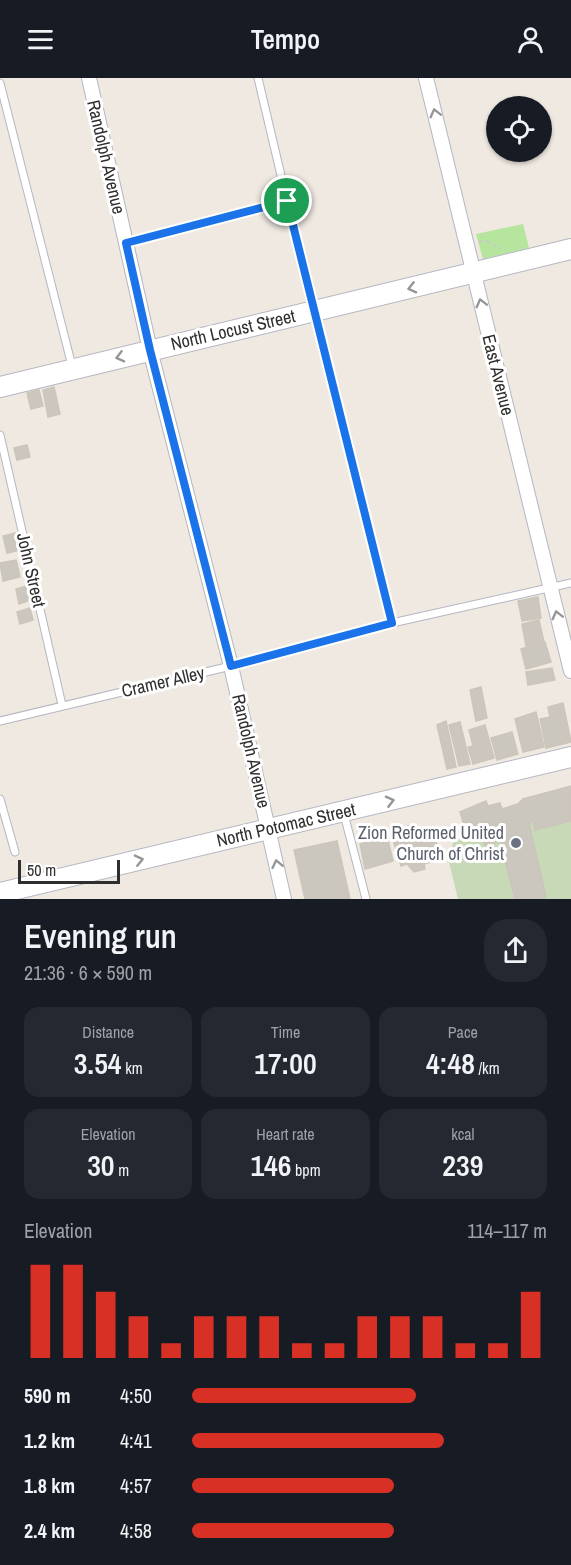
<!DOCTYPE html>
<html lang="en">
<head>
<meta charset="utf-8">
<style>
	body { margin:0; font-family:"Archivo Narrow",sans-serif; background:#242831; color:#f1f3f6; height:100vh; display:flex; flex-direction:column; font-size:22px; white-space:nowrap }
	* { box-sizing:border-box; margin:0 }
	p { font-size:20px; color:#9ea1a6 }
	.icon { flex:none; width:33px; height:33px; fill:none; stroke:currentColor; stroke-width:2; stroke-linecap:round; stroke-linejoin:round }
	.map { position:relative; height:821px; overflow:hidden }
	.drawer { display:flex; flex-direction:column; background:#171b24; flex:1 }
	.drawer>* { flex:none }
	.tools { position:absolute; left:486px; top:18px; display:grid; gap:12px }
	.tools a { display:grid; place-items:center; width:66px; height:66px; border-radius:50%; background:#171b24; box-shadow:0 2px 4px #0004; font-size:30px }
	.scale { position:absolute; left:18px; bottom:15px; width:102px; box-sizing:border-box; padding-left:6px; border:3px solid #2e2e2e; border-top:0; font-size:16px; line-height:21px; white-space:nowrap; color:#2e2e2e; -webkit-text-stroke:4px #fff; paint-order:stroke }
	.pin { position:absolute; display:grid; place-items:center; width:51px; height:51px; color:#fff; margin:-26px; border:3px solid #fff; border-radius:50%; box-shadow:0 2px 6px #0007 }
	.round { display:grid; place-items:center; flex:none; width:63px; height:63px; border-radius:24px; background:#242831 }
	.head { display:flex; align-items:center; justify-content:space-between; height:102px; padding:0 24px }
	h1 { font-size:33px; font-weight:600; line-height:45px }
	.figures { display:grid; grid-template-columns:repeat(3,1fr); gap:9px; height:102px; padding:6px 24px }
	.figures div { display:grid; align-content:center; border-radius:15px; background:#242831; text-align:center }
	.figures b { font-size:30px; font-weight:600 }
	.figures small { font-size:16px; font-weight:400 }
	.figures p { font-size:16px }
	.chart { height:168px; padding:12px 24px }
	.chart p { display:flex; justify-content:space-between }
	.chart svg { width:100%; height:108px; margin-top:6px; stroke:#d93025; stroke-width:6 }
	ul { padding:0 24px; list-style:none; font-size:20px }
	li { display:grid; grid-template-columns:96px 72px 1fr; align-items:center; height:45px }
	li i { height:15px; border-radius:8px; background:#d93025 }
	header { display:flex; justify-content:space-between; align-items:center; height:78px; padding:0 24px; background:#171b24; font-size:27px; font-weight:600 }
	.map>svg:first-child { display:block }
	.green { fill:#b6e59e }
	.cemetery { fill:#c8d9b8 }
	.building { fill:#cbc7bf; stroke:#cbc5ba; stroke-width:1.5 }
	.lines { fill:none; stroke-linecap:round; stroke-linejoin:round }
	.lane-casing { stroke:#b4b7c1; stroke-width:9 }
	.street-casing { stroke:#b4b7c1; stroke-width:16 }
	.secondary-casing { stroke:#b4b7c1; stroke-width:22 }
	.path { stroke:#c9c9c9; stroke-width:2; stroke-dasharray:4.5 3; stroke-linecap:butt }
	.lane { stroke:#fff; stroke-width:7 }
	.street { stroke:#fff; stroke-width:14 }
	.secondary { stroke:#fff; stroke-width:20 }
	.oneway { stroke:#969696 }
	.route-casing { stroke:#fff; stroke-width:12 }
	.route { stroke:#1a73e8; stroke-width:8 }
	.worship-dot { fill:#6b7280; stroke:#fff; stroke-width:2 }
	.labels { text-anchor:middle; stroke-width:6; stroke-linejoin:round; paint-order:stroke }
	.street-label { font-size:18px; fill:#2e2e2e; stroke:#fff }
	.worship-label { font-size:18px; fill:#5b616d; stroke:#fff; text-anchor:end }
</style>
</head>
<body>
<header><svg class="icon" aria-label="menu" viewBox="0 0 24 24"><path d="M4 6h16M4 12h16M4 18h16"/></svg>Tempo<svg class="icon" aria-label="person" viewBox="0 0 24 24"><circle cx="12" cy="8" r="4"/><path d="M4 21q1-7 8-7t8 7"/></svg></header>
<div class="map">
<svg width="571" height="821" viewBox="0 0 571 821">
	<rect width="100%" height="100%" fill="#efe9e1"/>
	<!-- green -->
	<path class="green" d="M523 146 529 170 483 181 476 156Z"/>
	<!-- cemetery -->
	<path class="cemetery" d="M571 733V821H458L448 780 454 763Z"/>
	<!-- building -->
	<g class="building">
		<path d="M54 309 60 336 48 339 43 312Z"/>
		<path d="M39 312 43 328 31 331 27 315Z"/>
		<path d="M27 367 30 379 17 382 14 370Z"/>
		<path d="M16 455 20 472 7 475 3 458Z"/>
		<path d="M16 482 20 499 3 503 0 485Z"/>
		<path d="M27 508 31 522 19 526 16 511Z"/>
		<path d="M538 519 541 540 522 543 518 523Z"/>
		<path d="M30 530 33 542 20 546 17 534Z"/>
		<path d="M539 542 544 564 526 568 522 546Z"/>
		<path d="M545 564 551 584 526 591 521 571Z"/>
		<path d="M552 590 555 602 528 607 526 594Z"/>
		<path d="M481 609 487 640 476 643 470 612Z"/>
		<path d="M563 625 571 664 546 670 540 641 550 639 548 629Z"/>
		<path d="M536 634 544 669 523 674 515 641Z"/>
		<path d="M446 643 456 689 447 691 437 647Z"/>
		<path d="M460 644 470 686 459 688 449 647Z"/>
		<path d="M485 647 494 680 473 686 468 669 473 668 469 652Z"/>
		<path d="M512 654 518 676 497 682 491 660Z"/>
		<path d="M571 708V743L535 752 533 743 529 745 546 819 543 821H515L500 763 485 767 483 760 476 762 473 746 463 744 460 734 486 723 488 728 500 725 502 731 518 726 523 721Z"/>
		<path d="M415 746 418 755 432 751 437 767 429 770 434 783 424 786 425 791 414 794 407 786 401 788 393 762 407 757 405 749Z"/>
		<path d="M387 758 393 783 365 791 360 766Z"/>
		<path d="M337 763 350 821H305L294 772Z"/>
	</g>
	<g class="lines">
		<defs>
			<g id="lane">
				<path d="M258 0 313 233 392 545"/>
				<path d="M0 5 72 288"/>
				<path d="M126 165 287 123"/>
				<path d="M0 357 62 627"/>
				<path d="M0 643 231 588 392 545 571 505"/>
				<path d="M0 721 15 774"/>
				<path d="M344 736 366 821"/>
			</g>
			<g id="street">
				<path d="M89 0 150 272 231 588 284 821"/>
				<path d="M426 0 571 593"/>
			</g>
			<g id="secondary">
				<path d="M0 309 571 171"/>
				<path d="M0 815 571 679"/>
			</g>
		</defs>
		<!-- lane casing -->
		<use href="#lane" class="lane-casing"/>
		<!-- street casing -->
		<use href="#street" class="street-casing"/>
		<!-- secondary casing -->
		<use href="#secondary" class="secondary-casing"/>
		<!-- path -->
		<path class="path" d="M479 163 489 164 501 171"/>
		<!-- lane -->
		<use href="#lane" class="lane"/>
		<!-- street -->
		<use href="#street" class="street"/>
		<!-- secondary -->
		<use href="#secondary" class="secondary"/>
	</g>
	<!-- one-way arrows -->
	<defs><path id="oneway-chevron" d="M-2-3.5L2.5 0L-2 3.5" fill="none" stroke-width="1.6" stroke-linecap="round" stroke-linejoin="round" transform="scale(1.5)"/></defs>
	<g class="oneway">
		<use href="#oneway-chevron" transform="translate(435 35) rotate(-104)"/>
		<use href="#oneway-chevron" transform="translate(412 210) rotate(166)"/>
		<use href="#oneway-chevron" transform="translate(481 225) rotate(-104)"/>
		<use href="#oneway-chevron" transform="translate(120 279) rotate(166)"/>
		<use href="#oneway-chevron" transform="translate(557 537) rotate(-104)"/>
		<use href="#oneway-chevron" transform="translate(390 723) rotate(-14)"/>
		<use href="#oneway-chevron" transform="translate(139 782) rotate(-13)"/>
		<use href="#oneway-chevron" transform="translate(277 786) rotate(-102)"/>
	</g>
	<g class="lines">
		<defs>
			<path id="route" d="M287 123 392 545 231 588 150 272 126 165Z"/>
		</defs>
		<!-- route casing -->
		<use href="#route" class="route-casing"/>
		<!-- route -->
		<use href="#route" class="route"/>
	</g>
	<!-- markers -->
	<circle class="worship-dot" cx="516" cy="765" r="6"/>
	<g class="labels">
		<!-- street labels -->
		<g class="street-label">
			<text transform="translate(106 79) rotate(77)" y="6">Randolph Avenue</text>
			<text transform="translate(233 252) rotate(-13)" y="6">North Locust Street</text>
			<text transform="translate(498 297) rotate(76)" y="6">East Avenue</text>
			<text transform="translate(31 492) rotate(77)" y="6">John Street</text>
			<text transform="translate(163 604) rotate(-13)" y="6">Cramer Alley</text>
			<text transform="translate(251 673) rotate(77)" y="6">Randolph Avenue</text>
			<text transform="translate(286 747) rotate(-13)" y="6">North Potomac Street</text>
		</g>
		<!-- worship labels -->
		<g class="worship-label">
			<text x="504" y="761">Zion Reformed United<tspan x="504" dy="21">Church of Christ</tspan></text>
		</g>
	</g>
</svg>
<div class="tools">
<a><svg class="icon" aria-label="locate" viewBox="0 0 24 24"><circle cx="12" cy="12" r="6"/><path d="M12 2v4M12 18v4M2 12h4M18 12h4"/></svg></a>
</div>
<div class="scale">50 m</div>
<div class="pin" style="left:287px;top:123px;background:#1e9e55"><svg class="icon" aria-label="arrive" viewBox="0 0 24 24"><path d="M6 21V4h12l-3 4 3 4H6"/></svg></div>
</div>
<section class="drawer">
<div class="head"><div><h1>Evening run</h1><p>21:36 · 6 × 590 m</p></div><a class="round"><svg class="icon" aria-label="share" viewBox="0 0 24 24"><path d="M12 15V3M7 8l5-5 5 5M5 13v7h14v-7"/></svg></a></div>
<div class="figures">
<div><p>Distance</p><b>3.54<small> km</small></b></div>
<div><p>Time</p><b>17:00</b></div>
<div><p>Pace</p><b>4:48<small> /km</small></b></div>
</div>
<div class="figures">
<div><p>Elevation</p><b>30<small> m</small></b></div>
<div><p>Heart rate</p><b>146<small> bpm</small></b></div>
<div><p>kcal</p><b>239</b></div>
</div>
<div class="chart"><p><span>Elevation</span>114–117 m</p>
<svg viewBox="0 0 160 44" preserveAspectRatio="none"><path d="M5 44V6M15 44V6M25 44V17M35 44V27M45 44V38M55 44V27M65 44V27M75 44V27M85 44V38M95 44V38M105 44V27M115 44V27M125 44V27M135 44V38M145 44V38M155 44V17"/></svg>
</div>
<ul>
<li><b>590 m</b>4:50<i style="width:63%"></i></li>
<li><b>1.2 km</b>4:41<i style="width:71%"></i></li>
<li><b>1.8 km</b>4:57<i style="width:57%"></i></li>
<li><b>2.4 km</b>4:58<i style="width:57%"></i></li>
</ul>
</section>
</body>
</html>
